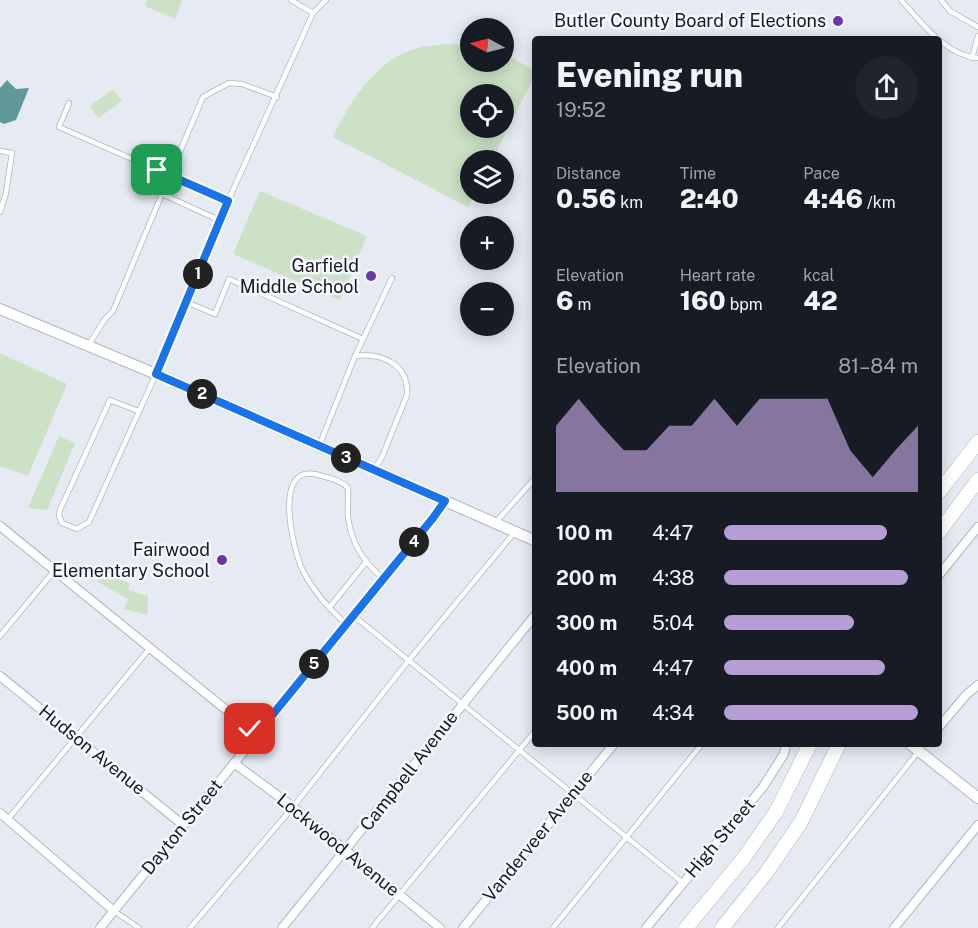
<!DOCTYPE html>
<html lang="en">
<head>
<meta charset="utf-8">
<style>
	body { margin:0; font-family:"Public Sans",sans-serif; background:#20242c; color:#f1f3f6; height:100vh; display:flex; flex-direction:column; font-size:22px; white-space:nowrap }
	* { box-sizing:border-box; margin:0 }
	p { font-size:20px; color:#9ea1a6 }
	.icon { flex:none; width:33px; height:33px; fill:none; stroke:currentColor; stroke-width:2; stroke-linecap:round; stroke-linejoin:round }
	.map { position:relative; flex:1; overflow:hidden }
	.drawer { position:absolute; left:532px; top:36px; width:410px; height:711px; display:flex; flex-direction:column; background:#171b24; border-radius:6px; box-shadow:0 3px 15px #0003 }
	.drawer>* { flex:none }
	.needle { width:39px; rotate:277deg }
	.buttons { position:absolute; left:460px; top:18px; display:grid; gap:12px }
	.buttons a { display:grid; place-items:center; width:54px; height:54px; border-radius:50%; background:#171b24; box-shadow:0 3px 15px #0003; font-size:30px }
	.pin { position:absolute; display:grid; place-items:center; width:51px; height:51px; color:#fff; margin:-26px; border-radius:12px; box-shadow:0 3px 9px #0006 }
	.km { position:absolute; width:30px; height:30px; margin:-15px; border-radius:50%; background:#222; color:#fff; font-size:16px; line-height:30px; text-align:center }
	.round { display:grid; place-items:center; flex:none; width:63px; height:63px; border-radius:32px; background:#20242c }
	.summary { display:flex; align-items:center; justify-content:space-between; height:102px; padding:0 24px }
	h1 { font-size:33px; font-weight:800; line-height:45px }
	.metrics { display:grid; grid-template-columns:repeat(3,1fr); gap:9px; height:102px; padding:6px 24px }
	.metrics div { display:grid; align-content:center }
	.metrics b { font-size:26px; font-weight:800 }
	.metrics small { font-size:16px; font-weight:400 }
	.metrics p { font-size:16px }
	.chart { height:168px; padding:12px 24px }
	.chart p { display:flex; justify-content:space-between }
	.chart svg { width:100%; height:108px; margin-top:6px; fill:#b69dd4; opacity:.7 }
	ul { padding:0 24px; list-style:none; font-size:20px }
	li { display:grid; grid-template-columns:96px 72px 1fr; align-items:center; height:45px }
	li i { height:15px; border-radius:8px; background:#b69dd4 }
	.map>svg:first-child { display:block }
	.green { fill:#cce1c6; fill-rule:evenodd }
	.water { fill:#619899 }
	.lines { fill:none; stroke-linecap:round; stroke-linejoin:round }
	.service-casing { stroke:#b1b6be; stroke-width:6 }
	.minor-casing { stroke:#b1b6be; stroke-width:10 }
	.tertiary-casing { stroke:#b1b6be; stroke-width:12 }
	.trunk-casing { stroke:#b1b6be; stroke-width:15 }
	.service { stroke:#fff; stroke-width:4.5 }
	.minor { stroke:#fff; stroke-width:8 }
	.tertiary { stroke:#fff; stroke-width:10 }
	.trunk { stroke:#fff; stroke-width:14 }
	.route-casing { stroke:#fff; stroke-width:12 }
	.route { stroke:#1a73e8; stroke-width:8 }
	.poi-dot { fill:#6e34aa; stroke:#f3f7fe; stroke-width:2 }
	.labels { text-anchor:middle; stroke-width:5; stroke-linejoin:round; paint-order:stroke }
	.poi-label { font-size:18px; fill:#191b1e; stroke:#f3f7fe; text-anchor:end }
	.street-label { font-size:18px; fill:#191b1e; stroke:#f3f7fe }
</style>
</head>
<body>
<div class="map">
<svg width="978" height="928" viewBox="0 0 978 928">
	<rect width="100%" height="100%" fill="#e5eaf3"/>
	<!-- green -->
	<g class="green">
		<path d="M147 0H179L182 1 175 19 145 6Z"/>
		<path d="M444 44 471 45V62H504V53L535 71V75L492 160H471V194H475L468 207 333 137C350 101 375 61 415 49 424 46 434 46 444 44ZM504 94V128H471V94Z"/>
		<path d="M113 89 122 101 98 118 90 106Z"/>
		<path d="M260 191 367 236 340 300 233 254Z"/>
		<path d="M0 353 67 384 28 476 0 466Z"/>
		<path d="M59 436 75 443 47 510 28 508Z"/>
		<path d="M105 571 130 584 128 590 148 596 147 615 124 609 128 599 96 581Z"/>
	</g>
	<!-- water -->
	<path class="water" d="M7 80 16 89 29 88 16 120 4 124 0 122V88Z"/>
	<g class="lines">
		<defs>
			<g id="service">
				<path d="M291 0 313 13"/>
				<path d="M901 0C921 22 946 56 978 58"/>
				<path d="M941 0 950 11 978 27"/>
				<path d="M972 58 978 36"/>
				<path d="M69 103 59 127 228 201"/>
				<path d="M0 151 12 153 6 193 0 212"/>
				<path d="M170 175 203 97 229 83 242 84 277 97"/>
				<path d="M186 302 215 314 229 279 363 339"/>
				<path d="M88 346 105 319 113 311 162 194 221 221"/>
				<path d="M355 356C382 352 409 365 407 395L382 457 374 470"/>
				<path d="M138 411 110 400 60 510 59 516 62 523 77 529 89 522 156 374 228 201 313 13 326 0"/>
				<path d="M319 446 355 356 392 278"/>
				<path d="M496 522 536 477"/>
				<path d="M329 608 366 562"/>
				<path d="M354 616 683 883"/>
				<path d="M347 625C329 609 314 592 303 571 293 550 271 461 319 475 329 478 341 480 348 488 349 497 347 507 348 517 351 543 364 563 384 579"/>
				<path d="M0 636 54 571"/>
				<path d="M8 819 150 648"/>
				<path d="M114 911 139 928"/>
				<path d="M190 928 293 807 409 660 514 533"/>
				<path d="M372 928 536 730"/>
				<path d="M553 928 702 744"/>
				<path d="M778 928 918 752"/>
			</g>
			<g id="minor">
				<path d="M0 526 257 735"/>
				<path d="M939 575 978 527"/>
				<path d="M0 676 183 825"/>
				<path d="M939 727 966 695 978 685"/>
				<path d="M234 763 293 807 440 928"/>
				<path d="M0 813 114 911"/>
				<path d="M100 928 438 513 445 501"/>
				<path d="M282 928 536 614"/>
				<path d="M463 928 614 744"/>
				<path d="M646 928 763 787 784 754 786 744"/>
				<path d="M894 928 978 825"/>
			</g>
			<g id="tertiary">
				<path d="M0 309 156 374 536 541"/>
				<path d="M910 744 978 798"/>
			</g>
			<g id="trunk">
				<path d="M939 492 978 442"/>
				<path d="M939 532 978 480"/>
				<path d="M686 928 743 859 776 812 810 744"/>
				<path d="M722 928 766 873 801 822 839 744"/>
			</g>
		</defs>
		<!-- service casing -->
		<use href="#service" class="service-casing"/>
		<!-- minor casing -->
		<use href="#minor" class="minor-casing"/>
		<!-- tertiary casing -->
		<use href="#tertiary" class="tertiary-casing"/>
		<!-- trunk casing -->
		<use href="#trunk" class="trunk-casing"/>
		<!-- service -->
		<use href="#service" class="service"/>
		<!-- minor -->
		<use href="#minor" class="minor"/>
		<!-- tertiary -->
		<use href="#tertiary" class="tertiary"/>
		<!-- trunk -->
		<use href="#trunk" class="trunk"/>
	</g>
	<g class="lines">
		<defs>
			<path id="route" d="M157 170 228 201 156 374 445 501 433 518 256 735 250 729"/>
		</defs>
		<!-- route casing -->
		<use href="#route" class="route-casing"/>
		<!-- route -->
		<use href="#route" class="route"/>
	</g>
	<!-- markers -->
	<g class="poi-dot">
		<circle cx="838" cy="21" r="6"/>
		<circle cx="371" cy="276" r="6"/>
		<circle cx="222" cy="560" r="6"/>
	</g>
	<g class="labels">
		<!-- poi labels -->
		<g class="poi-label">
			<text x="826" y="27">Butler County Board of Elections</text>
			<text x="359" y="272">Garfield<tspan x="359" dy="21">Middle School</tspan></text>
			<text x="210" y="556">Fairwood<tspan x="210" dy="21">Elementary School</tspan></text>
		</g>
		<!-- street labels -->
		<g class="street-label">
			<text transform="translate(92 750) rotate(39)" y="6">Hudson Avenue</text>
			<text transform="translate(409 771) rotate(-52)" y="6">Campbell Avenue</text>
			<text transform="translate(182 827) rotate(-51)" y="6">Dayton Street</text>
			<text transform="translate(538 836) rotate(-51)" y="6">Vanderveer Avenue</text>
			<text transform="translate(720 838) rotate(-50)" y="6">High Street</text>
			<text transform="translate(338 845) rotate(39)" y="6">Lockwood Avenue</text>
		</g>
	</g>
</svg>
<div class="buttons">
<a><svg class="needle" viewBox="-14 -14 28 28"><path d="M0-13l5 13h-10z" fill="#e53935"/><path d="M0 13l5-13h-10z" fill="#9ea1a6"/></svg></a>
<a><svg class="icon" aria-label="locate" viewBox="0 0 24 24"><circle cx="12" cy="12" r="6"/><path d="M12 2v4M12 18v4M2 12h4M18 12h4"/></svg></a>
<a><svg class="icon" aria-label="layers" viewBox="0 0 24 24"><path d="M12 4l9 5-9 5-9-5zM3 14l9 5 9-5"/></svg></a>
<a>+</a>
<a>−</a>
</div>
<div class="pin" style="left:157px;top:170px;background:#1e9e55"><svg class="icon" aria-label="arrive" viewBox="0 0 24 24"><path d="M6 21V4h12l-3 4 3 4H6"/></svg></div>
<div class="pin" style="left:250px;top:729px;background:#d93025"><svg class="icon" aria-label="check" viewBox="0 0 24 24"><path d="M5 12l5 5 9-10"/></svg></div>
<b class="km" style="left:198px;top:274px">1</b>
<b class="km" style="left:202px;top:394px">2</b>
<b class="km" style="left:346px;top:458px">3</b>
<b class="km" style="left:414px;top:542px">4</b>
<b class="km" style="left:314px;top:664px">5</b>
<section class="drawer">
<div class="summary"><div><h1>Evening run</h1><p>19:52</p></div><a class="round"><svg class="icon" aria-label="share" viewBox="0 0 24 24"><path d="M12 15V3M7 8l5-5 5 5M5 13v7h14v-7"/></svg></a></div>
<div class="metrics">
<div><p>Distance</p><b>0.56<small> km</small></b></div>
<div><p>Time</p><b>2:40</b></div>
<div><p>Pace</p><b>4:46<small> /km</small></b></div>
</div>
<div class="metrics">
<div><p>Elevation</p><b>6<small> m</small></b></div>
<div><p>Heart rate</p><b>160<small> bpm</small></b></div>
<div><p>kcal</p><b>42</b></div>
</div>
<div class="chart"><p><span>Elevation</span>81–84 m</p>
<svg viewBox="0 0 160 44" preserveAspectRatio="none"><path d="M0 44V17L10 6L20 17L30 27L40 27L50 17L60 17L70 6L80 17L90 6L100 6L110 6L120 6L130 27L140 38L150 27L160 17V44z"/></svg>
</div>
<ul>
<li><b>100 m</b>4:47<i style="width:84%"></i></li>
<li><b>200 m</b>4:38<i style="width:95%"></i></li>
<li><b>300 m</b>5:04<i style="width:67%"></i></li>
<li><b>400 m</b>4:47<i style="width:83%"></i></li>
<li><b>500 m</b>4:34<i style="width:100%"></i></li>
</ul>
</section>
</div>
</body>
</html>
